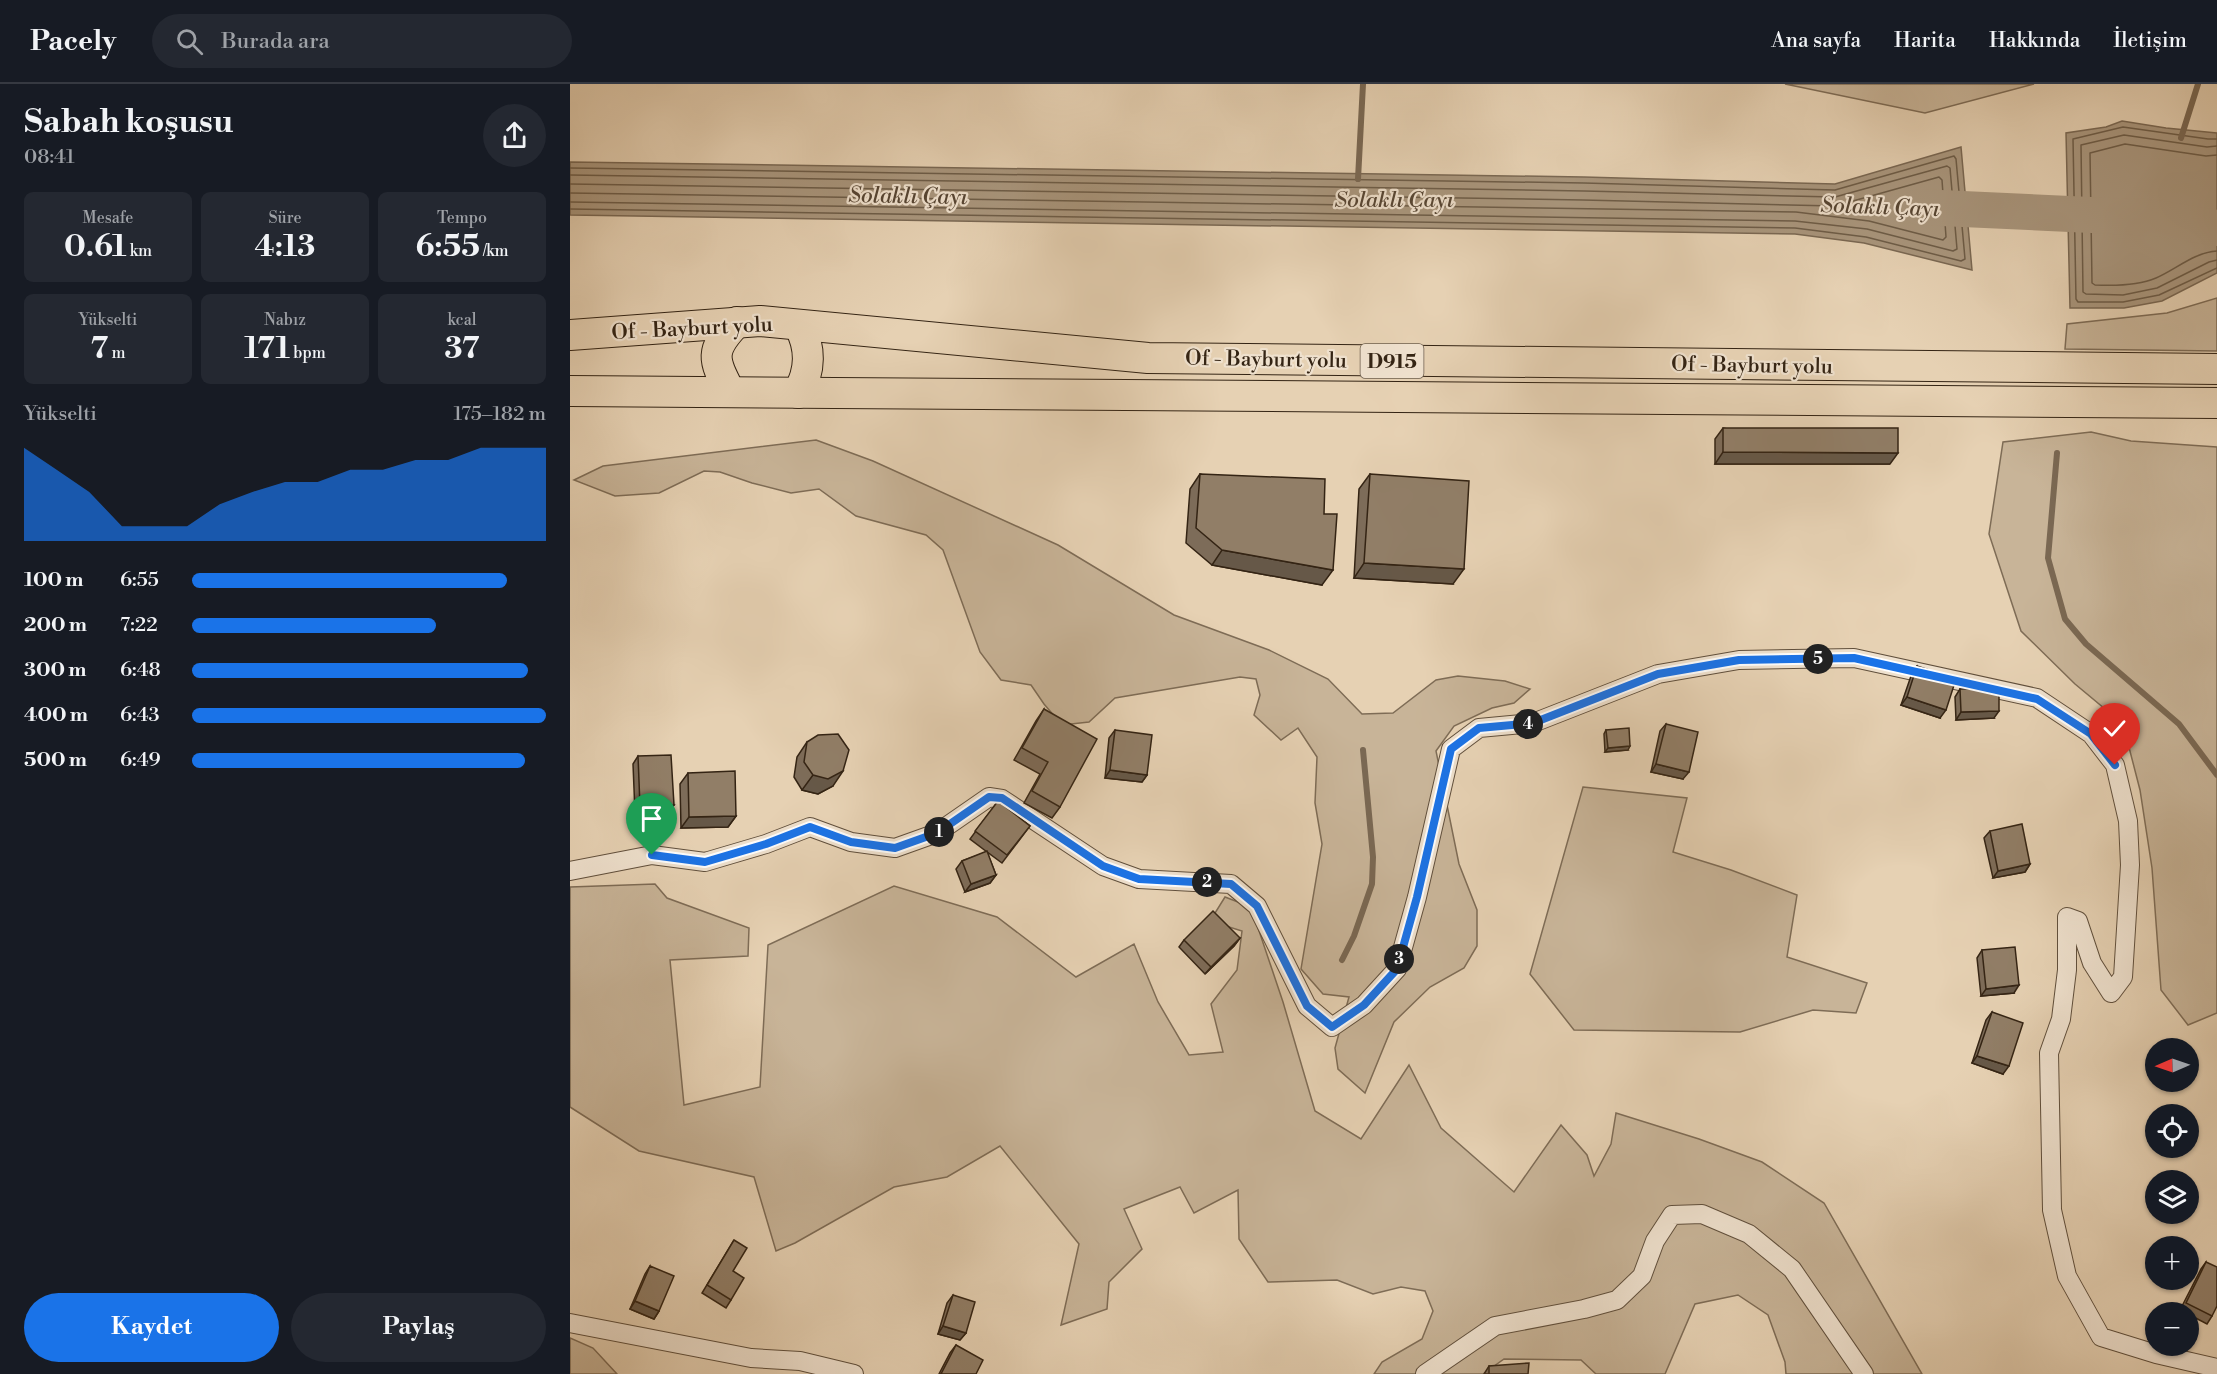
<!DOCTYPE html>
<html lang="tr">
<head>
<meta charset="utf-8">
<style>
	body { margin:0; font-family:"Libre Bodoni",serif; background:#242831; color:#f1f3f6; height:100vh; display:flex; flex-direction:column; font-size:22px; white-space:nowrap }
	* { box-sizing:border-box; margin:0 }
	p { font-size:20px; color:#9ea1a6 }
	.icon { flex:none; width:33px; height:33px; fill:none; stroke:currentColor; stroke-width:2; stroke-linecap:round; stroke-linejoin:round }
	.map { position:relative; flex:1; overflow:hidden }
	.drawer { display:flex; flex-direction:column; background:#171b24; width:570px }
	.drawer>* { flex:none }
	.needle { width:39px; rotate:268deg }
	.fabs { position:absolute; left:1575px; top:954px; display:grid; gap:12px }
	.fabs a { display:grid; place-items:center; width:54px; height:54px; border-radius:50%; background:#171b24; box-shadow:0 2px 4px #0004; font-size:30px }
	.pin { position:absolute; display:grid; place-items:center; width:51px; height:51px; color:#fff; margin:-62px -26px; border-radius:50% 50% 50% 0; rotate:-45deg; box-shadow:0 0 6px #0007 }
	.pin .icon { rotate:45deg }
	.km { position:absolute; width:30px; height:30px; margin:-15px; border-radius:50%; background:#222; color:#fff; font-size:16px; line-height:30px; text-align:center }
	.round { display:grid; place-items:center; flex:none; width:63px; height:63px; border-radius:32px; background:#242831 }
	.headline { display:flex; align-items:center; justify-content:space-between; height:102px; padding:0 24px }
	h1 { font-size:33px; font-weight:800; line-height:45px }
	.figures { display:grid; grid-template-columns:repeat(3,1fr); gap:9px; height:102px; padding:6px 24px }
	.figures div { display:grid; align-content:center; border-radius:9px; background:#242831; text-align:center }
	.figures b { font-size:30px; font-weight:800 }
	.figures small { font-size:16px; font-weight:400 }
	.figures p { font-size:16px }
	.chart { height:168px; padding:12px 24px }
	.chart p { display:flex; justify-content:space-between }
	.chart svg { width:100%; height:108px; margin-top:6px; fill:#1a73e8; opacity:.7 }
	.action { display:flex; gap:12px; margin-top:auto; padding:12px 24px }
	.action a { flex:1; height:69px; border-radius:36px; background:#1a73e8; color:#fff; font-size:24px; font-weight:800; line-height:69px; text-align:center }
	.action a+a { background:#242831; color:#f1f3f6 }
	ul { padding:0 24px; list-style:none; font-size:20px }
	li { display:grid; grid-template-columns:96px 72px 1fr; align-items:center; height:45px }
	li i { height:15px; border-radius:8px; background:#1a73e8 }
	header { display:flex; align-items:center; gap:36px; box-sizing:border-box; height:84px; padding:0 30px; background:#171b24; border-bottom:2px solid #363941 }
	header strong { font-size:28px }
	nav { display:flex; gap:33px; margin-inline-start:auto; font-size:21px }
	.search { width:420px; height:54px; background:#242831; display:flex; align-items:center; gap:15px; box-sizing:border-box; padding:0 21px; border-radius:33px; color:#9ea1a6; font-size:22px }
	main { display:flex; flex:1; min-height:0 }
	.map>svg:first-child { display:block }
	.green { fill:#c8b498; stroke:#7e6c56; stroke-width:1.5 }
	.water { fill:#a9967d; stroke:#7a6853; stroke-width:1.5 }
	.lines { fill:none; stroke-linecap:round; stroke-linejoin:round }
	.shore { stroke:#6e5d48; stroke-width:1.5 }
	.stream { stroke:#7a6853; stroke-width:6 }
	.river { stroke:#a9967d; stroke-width:36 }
	.minor-casing { stroke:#604f3c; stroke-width:20 }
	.trunk-casing { stroke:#342414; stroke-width:32 }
	.minor { stroke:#efe1ce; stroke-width:18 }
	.trunk { stroke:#e6d1b3; stroke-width:30 }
	.wall { fill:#7d6c59; stroke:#342414; stroke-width:1.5 }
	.shaded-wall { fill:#665848; stroke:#342414; stroke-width:1.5 }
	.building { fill:#917e67; stroke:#342414; stroke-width:1.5 }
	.route-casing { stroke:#fff; stroke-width:12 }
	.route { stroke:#1a73e8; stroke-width:8 }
	.labels { text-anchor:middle; stroke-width:4.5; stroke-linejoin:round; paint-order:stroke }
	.shield { fill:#efe1ce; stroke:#6c5d4c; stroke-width:1.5 }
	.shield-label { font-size:20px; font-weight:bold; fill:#342414 }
	.street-label { font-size:21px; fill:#342414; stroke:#efe1ce }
	.water-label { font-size:22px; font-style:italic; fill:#574634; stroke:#efe1ce }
</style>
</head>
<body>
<header>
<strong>Pacely</strong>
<div class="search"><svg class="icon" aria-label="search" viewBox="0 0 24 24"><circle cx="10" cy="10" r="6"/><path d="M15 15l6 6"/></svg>Burada ara</div>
<nav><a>Ana sayfa</a><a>Harita</a><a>Hakkında</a><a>İletişim</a></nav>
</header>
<main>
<section class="drawer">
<div class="headline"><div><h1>Sabah koşusu</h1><p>08:41</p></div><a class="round"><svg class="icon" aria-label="share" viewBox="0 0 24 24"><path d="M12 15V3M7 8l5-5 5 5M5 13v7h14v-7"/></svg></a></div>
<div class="figures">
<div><p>Mesafe</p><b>0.61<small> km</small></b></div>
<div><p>Süre</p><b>4:13</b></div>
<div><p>Tempo</p><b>6:55<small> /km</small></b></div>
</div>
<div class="figures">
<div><p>Yükselti</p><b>7<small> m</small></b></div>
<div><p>Nabız</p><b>171<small> bpm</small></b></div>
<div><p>kcal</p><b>37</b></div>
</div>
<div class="chart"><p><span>Yükselti</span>175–182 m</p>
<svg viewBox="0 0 160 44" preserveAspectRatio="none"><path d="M0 44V6L10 15L20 24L30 38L40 38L50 38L60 29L70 24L80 20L90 20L100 15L110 15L120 11L130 11L140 6L150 6L160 6V44z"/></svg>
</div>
<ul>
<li><b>100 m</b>6:55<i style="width:89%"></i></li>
<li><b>200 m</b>7:22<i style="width:69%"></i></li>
<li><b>300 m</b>6:48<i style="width:95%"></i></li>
<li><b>400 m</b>6:43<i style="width:100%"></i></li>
<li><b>500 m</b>6:49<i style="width:94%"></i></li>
</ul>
<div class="action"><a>Kaydet</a><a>Paylaş</a></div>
</section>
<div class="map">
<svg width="1647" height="1290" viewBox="0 0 1647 1290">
	<rect width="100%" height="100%" fill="#e6d1b3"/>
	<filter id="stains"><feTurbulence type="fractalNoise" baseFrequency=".00333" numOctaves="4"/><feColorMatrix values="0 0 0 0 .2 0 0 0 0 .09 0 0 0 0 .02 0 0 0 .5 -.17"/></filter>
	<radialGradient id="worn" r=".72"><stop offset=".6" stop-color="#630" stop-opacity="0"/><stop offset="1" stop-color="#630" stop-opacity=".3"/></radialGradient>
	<!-- green -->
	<g class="green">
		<path d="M1215 0H1464L1355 29Z"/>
		<path d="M1647 214V267L1495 265 1497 240 1597 229Z"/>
		<path d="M1521 348 1561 357 1647 363V929L1618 941 1591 906 1582 784 1570 706 1553 640 1505 600 1451 547 1419 450 1433 358Z"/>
		<path d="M246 356 303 377 488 461 604 531 699 566 758 595 792 630 823 629 866 596 888 592 935 597 960 605 944 619 922 624 884 642 866 667 889 780 907 826V862L894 884 860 903 824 938 795 1009 768 985 765 964 779 913 753 910 731 885 752 760 745 719 747 673 728 644 711 656 684 631 690 611 686 595 670 593 545 614 519 638 492 641 474 620 461 601 431 596 410 568 373 466 356 451 286 432 249 405 221 409 182 399 150 388 134 387 89 409 45 412 4 396 33 382Z"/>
		<path d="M1013 703 1117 714 1103 768 1161 786 1227 811 1217 873 1297 899 1286 929 1243 926 1170 948 1004 946 960 890Z"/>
		<path d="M85 800 97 814 179 844 178 872 100 876 114 1021 190 1003 198 861 324 802 427 833 506 893 564 860 588 918 619 971 653 968 641 920 667 886 672 847 640 837 655 813 681 823 713 918 745 1027 791 1055 839 981 871 1044 944 1108 991 1041 1017 1071 1024 1092 1041 1060 1046 1029 1129 1055 1192 1078 1254 1119 1352 1290H1216L1215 1278 1198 1231 1168 1211 1125 1220 1095 1290H1026L1011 1276 934 1275 913 1290H804L812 1278 852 1255 863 1227 855 1207 831 1203 803 1210 767 1196 698 1198 669 1155 668 1106 624 1129 610 1103 554 1125 572 1165 539 1198 537 1225 491 1241 509 1160 430 1062 377 1093 324 1103 225 1159 206 1167 184 1093 69 1067 0 1023V803Z"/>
		<path d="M0 1254 23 1264 47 1290H0Z"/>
	</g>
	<!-- water -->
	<g class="water">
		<path d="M1552 37 1596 44 1647 49V189L1592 217 1554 224H1500L1496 49 1536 43Z"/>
		<path d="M1391 63 1402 186 1294 159 1225 150 0 131V78L1014 93 1265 100Z"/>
	</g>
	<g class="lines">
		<!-- shore -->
		<g class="shore">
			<path d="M1647 55H1638L1553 43 1503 55 1506 215 1508 218H1553L1589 211 1647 184"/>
			<path d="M1647 62 1637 63 1554 51 1511 61 1513 208 1516 210 1553 211 1587 204 1639 178 1647 176"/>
			<path d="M1647 71 1636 72 1555 60 1520 69 1522 199 1525 201C1545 202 1567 202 1586 194 1605 186 1625 168 1647 167"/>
			<path d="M0 84 1014 99 1265 106 1384 72 1386 75 1395 175 1391 177 1296 153 1225 144 0 125"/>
			<path d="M0 91 1014 107 1265 113 1377 82 1380 84 1387 165 1383 167 1297 145 1225 137 0 118"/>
			<path d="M0 100 1013 116 1265 122 1369 93 1372 96 1376 153 1373 156 1299 137 1226 128 0 109"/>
		</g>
		<!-- stream -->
		<g class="stream">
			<path d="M1611 54 1628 0"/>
			<path d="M788 95 793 0"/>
			<path d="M1487 369 1478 474 1495 535 1516 560 1609 640 1647 691"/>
			<path d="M772 876 784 852 802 800 803 773 793 666"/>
		</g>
		<!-- river -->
		<path class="river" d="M1349 123 1586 134 1647 144"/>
		<defs>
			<g id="minor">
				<path d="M0 787 82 771 135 778 196 760 240 743 281 758 325 764 367 749 419 713 432 715 533 782 569 795 661 800 687 822 737 922 762 943 794 921 827 885 847 813 881 665 909 644 963 639 1088 590 1169 576 1284 574 1467 614 1521 650 1545 681 1558 737 1560 781 1553 893 1541 909 1522 879 1508 837 1497 833V886L1491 935 1479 969 1482 1126 1497 1192 1531 1253 1586 1270 1647 1284"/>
				<path d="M0 1239 181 1274 230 1277 284 1290"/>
				<path d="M855 1290 925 1242 1014 1225 1047 1216 1072 1192 1085 1157 1102 1131 1132 1130 1179 1150 1222 1185 1294 1290"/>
			</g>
			<g id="trunk">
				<path d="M0 251 190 237 578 274 1647 285"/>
				<path d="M0 307 1647 319"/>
				<path d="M160 308C143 275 139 267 167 238"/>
				<path d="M228 309C241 286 241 264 229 241"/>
			</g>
		</defs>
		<!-- minor casing -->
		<use href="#minor" class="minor-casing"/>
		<!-- trunk casing -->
		<use href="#trunk" class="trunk-casing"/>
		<!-- minor -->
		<use href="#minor" class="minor"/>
		<!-- trunk -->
		<use href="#trunk" class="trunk"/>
	</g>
	<!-- wall -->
	<g class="wall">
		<path d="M1153 344 1320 380H1145V355Z"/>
		<path d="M630 390 754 430 752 501 642 481 616 459 620 405Z"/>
		<path d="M800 390 883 500 784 494 789 405Z"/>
		<path d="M1347 582 1370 634 1331 621 1342 589Z"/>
		<path d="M1390 605 1424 634 1386 636 1385 613Z"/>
		<path d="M474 625 490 723 482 734 454 719 470 690 444 676 466 637Z"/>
		<path d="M1096 640 1113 695 1081 688 1090 647Z"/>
		<path d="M545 646 577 691 572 698 535 694 539 654Z"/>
		<path d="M1036 646 1058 666 1035 668 1034 650Z"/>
		<path d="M237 658 263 702 248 710 232 706 224 693 227 673Z"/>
		<path d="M68 672 98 728 65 729 63 680Z"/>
		<path d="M118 689 166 732 158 743 111 744 110 700Z"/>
		<path d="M428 717 460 742 432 779 417 768 426 791 420 799 395 808 386 785 392 777 417 768 400 755Z"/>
		<path d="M1420 747 1460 780 1455 788 1423 794 1414 754Z"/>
		<path d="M670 854 664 862 635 890 609 863 614 856Z"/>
		<path d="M1412 866 1444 909 1411 912 1407 874Z"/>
		<path d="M1422 928 1433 990 1402 979 1416 936Z"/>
		<path d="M164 1156 161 1216 156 1224 132 1209Z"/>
		<path d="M1636 1178 1642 1232 1637 1240 1618 1230V1228H1615L1610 1226 1631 1185Z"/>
		<path d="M80 1182 89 1227 84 1235 60 1225 75 1190Z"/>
		<path d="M383 1211 396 1249 390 1256 368 1250 377 1219Z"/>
		<path d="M386 1261 406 1290H369L380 1269Z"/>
		<path d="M919 1282 958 1290H914Z"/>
	</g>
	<!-- shaded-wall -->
	<g class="shaded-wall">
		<path d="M1153 368 1328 369 1320 380H1145Z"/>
		<path d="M652 466 763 486 752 501 642 481Z"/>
		<path d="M794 479 894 485 883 500 784 494Z"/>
		<path d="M1337 613 1376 626 1370 634 1331 621Z"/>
		<path d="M1429 627 1424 634 1386 636 1391 628Z"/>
		<path d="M1060 662 1058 666 1035 668 1038 664Z"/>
		<path d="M1086 680 1119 688 1113 695 1081 688Z"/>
		<path d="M540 686 577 691 572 698 535 694Z"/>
		<path d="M273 687 263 702 248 710 232 706 243 691Z"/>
		<path d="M104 721 98 728 65 729 70 722Z"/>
		<path d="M166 732 158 743 111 744 119 733Z"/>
		<path d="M1460 780 1455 788 1423 794 1428 787Z"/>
		<path d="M426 791 420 799 395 808 401 800Z"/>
		<path d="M670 854 664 862 635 890 641 883Z"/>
		<path d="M1449 901 1444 909 1411 912 1416 905Z"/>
		<path d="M1407 972 1439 982 1433 990 1402 979Z"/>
		<path d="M65 1217 89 1227 84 1235 60 1225Z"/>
		<path d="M373 1242 396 1249 390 1256 368 1250Z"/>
	</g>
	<!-- building -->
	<g class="building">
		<path d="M1153 344H1328V369L1153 368Z"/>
		<path d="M630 390 755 395 754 430H767L763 486 652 466 626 444Z"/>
		<path d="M800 390 899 397 894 485 794 479Z"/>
		<path d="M1347 582 1386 595 1376 626 1337 613Z"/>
		<path d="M1429 604V627L1391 628 1390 605Z"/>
		<path d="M474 625 527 655 490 723 462 707 478 678 452 664Z"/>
		<path d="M1096 640 1128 648 1119 688 1086 680Z"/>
		<path d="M1059 644 1060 662 1038 664 1036 646Z"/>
		<path d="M545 646 582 651 577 691 540 686Z"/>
		<path d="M268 650 279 666 273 687 258 695 243 691 234 678 237 658 248 651Z"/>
		<path d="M101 671 104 721 70 722 68 672Z"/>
		<path d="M165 687 166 732 119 733 118 689Z"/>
		<path d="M428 717 460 742 437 771 405 747Z"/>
		<path d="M1452 740 1460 780 1428 787 1420 747Z"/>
		<path d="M417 767 426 791 401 800 392 777Z"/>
		<path d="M643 827 670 854 641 883 614 856Z"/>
		<path d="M1445 863 1449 901 1416 905 1412 866Z"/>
		<path d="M1422 928 1453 939 1439 982 1407 972Z"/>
		<path d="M164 1156 177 1164 163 1187 174 1194 161 1216 137 1201Z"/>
		<path d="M1636 1178 1647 1183V1222L1642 1232 1616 1219Z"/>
		<path d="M80 1182 104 1192 89 1227 65 1217Z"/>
		<path d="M383 1211 405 1218 396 1249 373 1242Z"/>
		<path d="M386 1261 413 1276 406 1290H371Z"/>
		<path d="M959 1279 958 1290H919V1282Z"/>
	</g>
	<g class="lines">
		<defs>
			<path id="route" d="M82 771 135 778 196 760 240 743 281 758 325 764 367 749 419 713 432 714 533 782 569 795 661 800 687 822 737 922 762 943 794 921 827 885 847 813 881 665 909 644 963 639 1088 590 1169 576 1284 574 1467 615 1521 650 1545 681"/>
		</defs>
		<!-- route casing -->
		<use href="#route" class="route-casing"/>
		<!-- route -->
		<use href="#route" class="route"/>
	</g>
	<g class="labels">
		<!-- shield labels -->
		<rect class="shield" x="790.5" y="260" width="63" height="34" rx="4.5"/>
		<g class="shield-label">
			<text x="822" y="284">D915</text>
		</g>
		<!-- street labels -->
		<g class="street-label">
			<text transform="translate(122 244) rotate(-3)" y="7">Of - Bayburt yolu</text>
			<text transform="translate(696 275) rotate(1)" y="7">Of - Bayburt yolu</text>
			<text transform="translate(1182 281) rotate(1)" y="7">Of - Bayburt yolu</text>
		</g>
		<!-- water labels -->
		<g class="water-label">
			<text transform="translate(338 111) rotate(1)" y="8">Solaklı Çayı</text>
			<text x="824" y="123">Solaklı Çayı</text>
			<text transform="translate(1310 122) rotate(2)" y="8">Solaklı Çayı</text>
		</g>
	</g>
	<rect width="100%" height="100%" filter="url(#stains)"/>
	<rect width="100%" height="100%" fill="url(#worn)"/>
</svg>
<div class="fabs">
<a><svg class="needle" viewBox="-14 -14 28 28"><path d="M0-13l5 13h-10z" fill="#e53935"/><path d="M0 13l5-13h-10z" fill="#9ea1a6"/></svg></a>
<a><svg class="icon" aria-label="locate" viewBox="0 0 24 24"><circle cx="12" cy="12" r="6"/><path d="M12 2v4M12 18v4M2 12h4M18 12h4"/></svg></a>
<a><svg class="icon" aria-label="layers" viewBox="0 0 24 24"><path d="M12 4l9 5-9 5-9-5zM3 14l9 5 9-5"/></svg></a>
<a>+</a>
<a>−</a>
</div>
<div class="pin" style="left:82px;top:771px;background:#1e9e55"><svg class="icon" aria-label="arrive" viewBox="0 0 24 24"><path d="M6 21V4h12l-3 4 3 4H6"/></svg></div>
<div class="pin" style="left:1545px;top:681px;background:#d93025"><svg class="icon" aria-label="check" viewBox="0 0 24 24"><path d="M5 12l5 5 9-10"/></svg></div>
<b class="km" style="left:369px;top:748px">1</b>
<b class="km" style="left:637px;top:798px">2</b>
<b class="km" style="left:829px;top:875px">3</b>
<b class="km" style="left:958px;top:640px">4</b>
<b class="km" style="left:1248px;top:575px">5</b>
</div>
</main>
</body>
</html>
